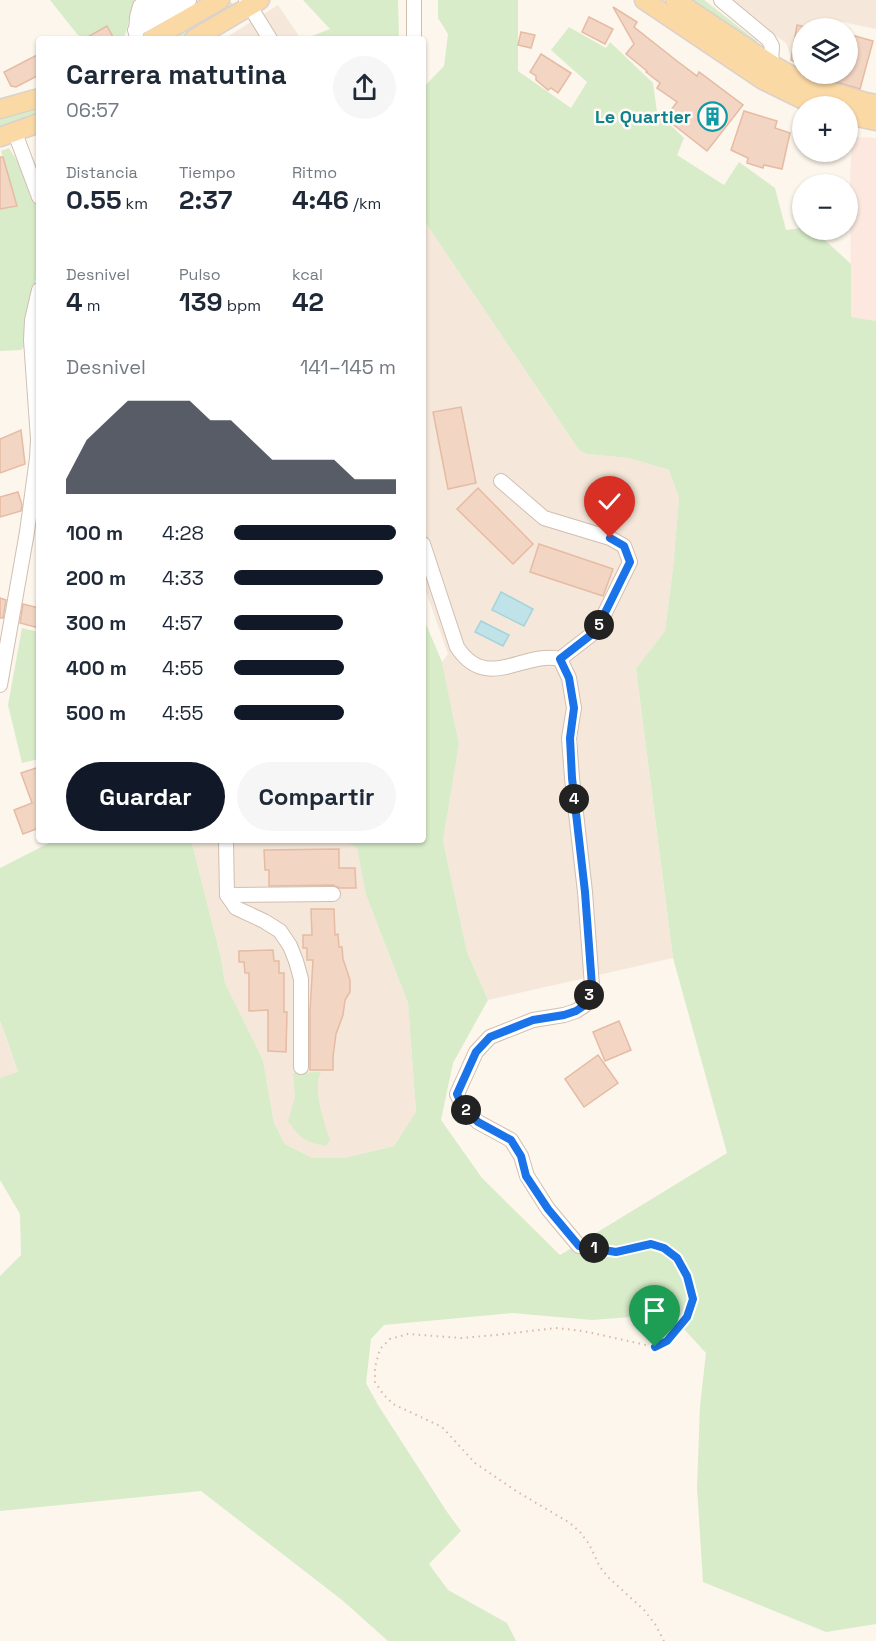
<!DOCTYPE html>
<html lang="es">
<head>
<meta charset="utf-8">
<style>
	body { margin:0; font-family:"Space Grotesk",sans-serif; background:#f6f6f7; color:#1f2937; height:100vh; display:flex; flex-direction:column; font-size:22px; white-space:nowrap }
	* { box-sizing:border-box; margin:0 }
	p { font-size:20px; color:#747a83 }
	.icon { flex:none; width:33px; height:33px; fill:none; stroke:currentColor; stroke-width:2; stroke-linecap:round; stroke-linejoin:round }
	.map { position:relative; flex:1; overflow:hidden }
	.panel { position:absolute; left:36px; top:36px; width:390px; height:807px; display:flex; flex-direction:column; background:#fff; border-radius:6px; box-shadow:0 2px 4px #0004 }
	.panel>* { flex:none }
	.controls { position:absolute; left:792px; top:18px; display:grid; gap:12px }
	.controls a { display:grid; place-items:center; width:66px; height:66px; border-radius:50%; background:#fff; box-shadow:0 2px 4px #0004; font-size:30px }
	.pin { position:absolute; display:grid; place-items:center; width:51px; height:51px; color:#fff; margin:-62px -26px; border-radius:50% 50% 50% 0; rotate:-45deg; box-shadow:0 0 6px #0007 }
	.pin .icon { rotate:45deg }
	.km { position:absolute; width:30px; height:30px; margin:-15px; border-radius:50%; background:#222; color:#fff; font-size:16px; line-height:30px; text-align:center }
	.round { display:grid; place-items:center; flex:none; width:63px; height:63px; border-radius:32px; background:#f6f6f7 }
	.overview { display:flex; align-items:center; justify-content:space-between; height:102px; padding:0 30px }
	h1 { font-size:27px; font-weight:600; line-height:45px }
	.figures { display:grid; grid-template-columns:repeat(3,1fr); gap:9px; height:102px; padding:6px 30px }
	.figures div { display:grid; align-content:center }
	.figures b { font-size:26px; font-weight:600 }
	.figures small { font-size:16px; font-weight:400 }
	.figures p { font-size:16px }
	.chart { height:168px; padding:12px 30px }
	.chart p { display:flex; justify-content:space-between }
	.chart svg { width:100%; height:108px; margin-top:6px; fill:#111827; opacity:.7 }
	.cta { display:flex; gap:12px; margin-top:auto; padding:12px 30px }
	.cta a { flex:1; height:69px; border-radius:36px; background:#111827; color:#fff; font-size:24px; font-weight:600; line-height:69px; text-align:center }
	.cta a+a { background:#f6f6f7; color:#1f2937 }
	ul { padding:0 30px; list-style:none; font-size:20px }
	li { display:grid; grid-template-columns:96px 72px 1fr; align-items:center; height:45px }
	li i { height:15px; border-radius:8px; background:#111827 }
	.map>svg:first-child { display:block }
	.residential { fill:#f5e8da }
	.commercial { fill:#fde8e0 }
	.green { fill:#d8ecc9 }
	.water { fill:#bfe3e8; stroke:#a5d3da; stroke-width:1.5 }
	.building { fill:#f3d5c3; stroke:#e6bba3; stroke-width:1.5 }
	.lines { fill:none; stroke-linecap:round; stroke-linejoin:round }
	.minor-casing { stroke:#d1beb0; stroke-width:16 }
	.major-casing { stroke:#dad1cd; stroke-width:21 }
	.path { stroke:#d9b8a5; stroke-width:2; stroke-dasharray:1.5 4.5; stroke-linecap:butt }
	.minor { stroke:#fff; stroke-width:14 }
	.major { stroke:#fbd9a5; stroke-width:18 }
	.route-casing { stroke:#fff; stroke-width:12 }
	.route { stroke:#1a73e8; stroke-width:8 }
	.labels { text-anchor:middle; stroke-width:5; stroke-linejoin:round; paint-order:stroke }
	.culture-label { font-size:18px; font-weight:bold; fill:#0d838f; stroke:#fffaf3; text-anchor:end }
</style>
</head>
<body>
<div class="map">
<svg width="876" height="1641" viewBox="0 0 876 1641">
	<rect width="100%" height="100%" fill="#fdf6ec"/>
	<!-- residential -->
	<g class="residential">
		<path d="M731 0H876V29L828 19 808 28H802V31L795 35 791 57 786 43 750 18Z"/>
		<path d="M278 5 301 39H224Z"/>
		<path d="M423 219 579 450 588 454 629 458 669 470 679 498 673 568 665 631 636 670 673 958 488 1000 467 952 443 841 459 744 442 662 448 654 423 583Z"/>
		<path d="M191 840H345L357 847 366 895 408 1003 416 1113 394 1146 344 1158H312L285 1144 274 1123 263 1060 225 983 221 958Z"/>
		<path d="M0 1022 18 1073 0 1078Z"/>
	</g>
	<!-- commercial -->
	<path class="commercial" d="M852 137 876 138V321L851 317 850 178Z"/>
	<!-- green -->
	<g class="green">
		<path d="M50 0H134L126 32 123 39H114L107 26 84 39 77 34Z"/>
		<path d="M303 0H398L399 39H304L330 29Z"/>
		<path d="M438 0H518V71L571 108 587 82 551 50 569 27 606 48 610 42 653 83 657 112 684 138 677 155 724 185 739 162 775 188 786 230 802 228V230L816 232 851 264V317L876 321V1624L826 1632 703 1582 697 1487 700 1406 706 1353 670 1314 592 1320 512 1313 384 1325 371 1339 366 1383 378 1405 447 1512 461 1531 429 1564 448 1590 507 1623 516 1641H388L342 1600 201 1491 0 1511V1276L21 1255 20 1214 0 1180V1078L18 1072 0 1021V868L55 840H191L221 958 225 983 263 1060 274 1123 285 1144 312 1158H344L394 1146 416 1112 408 1003 366 895 357 848 345 840H423V617L442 662 459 744 443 841 467 952 488 1000 453 1063 441 1120 482 1178 560 1255 727 1153 673 958 636 669 665 631 673 568 679 498 669 470 629 458 587 454 579 450 423 219V88L444 66 448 34 438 18Z"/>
		<path d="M693 0H704L757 41 758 47Z"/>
		<path d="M231 2 235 7 180 39H167Z"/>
		<path d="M39 106V116L0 130V117Z"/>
		<path d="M9 148 28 178 38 208 39 218V263L29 312 31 340 21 350 0 351V209L17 205 1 151Z"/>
		<path d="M22 628 39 632V759L22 763 8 705Z"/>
		<path d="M321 1072C312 1088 324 1123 330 1139L326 1146C305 1142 301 1139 288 1121L295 1096 293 1073Z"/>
	</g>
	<!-- water -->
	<g class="water">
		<path d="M501 592 533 609 524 626 492 610Z"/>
		<path d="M481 621 509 635 503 646 475 632Z"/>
	</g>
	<!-- building -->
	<g class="building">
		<path d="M613 7 637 22 634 27 677 61 697 76 699 72 743 105 707 151 665 118 677 102 657 88 660 83 646 72 647 71 626 54 634 44Z"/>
		<path d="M589 17 613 29 605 44 582 32Z"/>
		<path d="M797 25 802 26V65L791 60Z"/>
		<path d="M107 26 114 39H84Z"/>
		<path d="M521 32 535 35 531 48 518 45Z"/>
		<path d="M848 34 873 41 860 89 829 80 831 74H848Z"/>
		<path d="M39 54V75L16 87 11 86 4 72Z"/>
		<path d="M541 54 571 73 558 93 551 88 548 90 536 80V76L530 72Z"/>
		<path d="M744 111 777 121 775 128 790 133 782 169 764 165 763 168 747 163 748 158 731 150Z"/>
		<path d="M0 157H3L17 206 0 209Z"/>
		<path d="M461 407 476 483 448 489 433 412Z"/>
		<path d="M21 430 25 464 0 473V439Z"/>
		<path d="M478 488 533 544 513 564 457 509Z"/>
		<path d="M18 492 22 505 21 511 0 517V497Z"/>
		<path d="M539 544 613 569 603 596 530 572Z"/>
		<path d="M0 598 6 600 3 618H0Z"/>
		<path d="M23 604 39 608V628L20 623Z"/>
		<path d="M39 767V828L23 834 14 810 32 803 21 773Z"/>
		<path d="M339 849V868H355L356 888H339L333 885 269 886V870H265L264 850Z"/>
		<path d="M311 909H334L335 935 338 934 339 947H342L343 959 350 980V992L345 1000 343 1015 336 1034 333 1057V1070H310V1011L313 960H307V948H303V935H312Z"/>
		<path d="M273 950 274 961H279V973H284V1012H287L286 1052 268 1051V1010L249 1011V973H245L244 962H239V951Z"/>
		<path d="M619 1021 631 1050 605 1061 593 1032Z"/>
		<path d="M598 1055 618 1083 584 1107 565 1079Z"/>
	</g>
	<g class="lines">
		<defs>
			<g id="minor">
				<path d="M246 0 270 39"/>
				<path d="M721 0 768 39 772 46 771 64"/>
				<path d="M141 15 168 0"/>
				<path d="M135 30 189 0"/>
				<path d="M136 34 137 17 140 6 150 0"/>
				<path d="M414 39V0"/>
				<path d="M15 133 39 197"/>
				<path d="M501 481 544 518 610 538 624 546 630 562 596 631 560 659"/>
				<path d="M423 544 457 647C487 693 524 650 560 659"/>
				<path d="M560 659 569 678 574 708 569 738 572 778 585 892 592 986 585 1005 576 1011 564 1015 533 1020 490 1037 476 1052 457 1094 464 1109 478 1122 511 1140 521 1156 527 1176 548 1209 579 1246"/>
				<path d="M0 685 27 532 37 458 38 439 31 340 32 320 39 290"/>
				<path d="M226 840 227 895 236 908 264 921 280 931 290 946 296 961 301 979V1067"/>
				<path d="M227 895 333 894"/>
			</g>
			<g id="major">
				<path d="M644 0 763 80 816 106"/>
				<path d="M675 0 771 64 808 85 866 102 876 104"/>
				<path d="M152 39 220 0"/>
				<path d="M194 39 260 0"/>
				<path d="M0 109 39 98"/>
				<path d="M848 115 876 121"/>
				<path d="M0 137 39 123"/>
			</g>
		</defs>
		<!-- minor casing -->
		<use href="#minor" class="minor-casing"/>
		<!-- major casing -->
		<use href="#major" class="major-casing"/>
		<!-- path -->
		<path class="path" d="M590 1248 617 1252 651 1244 664 1248 677 1258 687 1276 693 1299 688 1317 667 1341 655 1347 583 1331 556 1328 496 1335 461 1338 408 1334 390 1339 380 1349 375 1367V1382L383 1394 393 1404 442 1427 475 1463 516 1491 570 1523 580 1532 589 1544 600 1567 608 1577 644 1610 655 1624 664 1641"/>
		<!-- minor -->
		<use href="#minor" class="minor"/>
		<!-- major -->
		<use href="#major" class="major"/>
	</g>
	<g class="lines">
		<defs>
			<path id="route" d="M610 538 624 546 630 562 596 631 560 659 569 678 574 708 570 738 572 778 585 892 592 986 585 1005 576 1011 564 1015 533 1020 490 1037 476 1052 457 1094 464 1109 478 1122 511 1140 521 1156 526 1176 548 1209 579 1246 616 1252 651 1244 664 1248 677 1258 687 1276 693 1299 687 1317 667 1341 655 1347"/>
		</defs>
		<!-- route casing -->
		<use href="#route" class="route-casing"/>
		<!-- route -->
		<use href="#route" class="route"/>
	</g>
	<!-- icons -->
	<defs>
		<symbol id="building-ring" viewBox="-11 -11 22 22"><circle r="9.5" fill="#fffaf3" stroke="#0f9aa8" stroke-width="1.5"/><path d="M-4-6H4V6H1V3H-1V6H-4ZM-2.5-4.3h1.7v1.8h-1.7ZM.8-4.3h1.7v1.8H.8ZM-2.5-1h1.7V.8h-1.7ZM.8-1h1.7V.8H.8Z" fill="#0f9aa8"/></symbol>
	</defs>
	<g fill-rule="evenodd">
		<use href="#building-ring" x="696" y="100" width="33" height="33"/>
	</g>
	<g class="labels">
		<!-- culture labels -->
		<g class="culture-label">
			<text x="691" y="123">Le Quartier</text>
		</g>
	</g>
</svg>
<div class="controls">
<a><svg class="icon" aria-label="layers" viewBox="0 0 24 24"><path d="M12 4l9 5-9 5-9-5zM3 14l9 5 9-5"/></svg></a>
<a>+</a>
<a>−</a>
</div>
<div class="pin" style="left:655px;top:1347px;background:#1e9e55"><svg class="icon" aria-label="arrive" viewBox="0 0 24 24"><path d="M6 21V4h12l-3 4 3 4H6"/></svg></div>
<div class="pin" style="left:610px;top:538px;background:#d93025"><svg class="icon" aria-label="check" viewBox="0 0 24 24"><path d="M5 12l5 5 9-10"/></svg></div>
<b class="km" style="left:594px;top:1248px">1</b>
<b class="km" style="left:466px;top:1110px">2</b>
<b class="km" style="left:589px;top:995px">3</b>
<b class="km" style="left:574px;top:799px">4</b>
<b class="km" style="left:599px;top:625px">5</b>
<section class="panel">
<div class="overview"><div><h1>Carrera matutina</h1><p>06:57</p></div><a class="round"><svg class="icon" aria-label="share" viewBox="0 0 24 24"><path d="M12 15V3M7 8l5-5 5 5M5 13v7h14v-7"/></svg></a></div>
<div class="figures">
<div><p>Distancia</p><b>0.55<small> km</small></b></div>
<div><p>Tiempo</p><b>2:37</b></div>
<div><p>Ritmo</p><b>4:46<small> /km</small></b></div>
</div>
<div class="figures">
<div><p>Desnivel</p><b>4<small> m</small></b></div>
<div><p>Pulso</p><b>139<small> bpm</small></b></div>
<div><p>kcal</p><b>42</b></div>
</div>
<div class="chart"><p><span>Desnivel</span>141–145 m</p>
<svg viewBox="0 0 160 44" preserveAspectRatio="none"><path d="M0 44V38L10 22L20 14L30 6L40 6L50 6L60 6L70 14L80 14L90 22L100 30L110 30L120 30L130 30L140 38L150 38L160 38V44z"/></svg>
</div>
<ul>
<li><b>100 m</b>4:28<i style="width:100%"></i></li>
<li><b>200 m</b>4:33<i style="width:92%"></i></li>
<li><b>300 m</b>4:57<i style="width:67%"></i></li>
<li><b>400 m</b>4:55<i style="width:68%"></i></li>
<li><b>500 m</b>4:55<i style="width:68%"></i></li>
</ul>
<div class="cta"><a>Guardar</a><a>Compartir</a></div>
</section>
</div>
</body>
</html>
